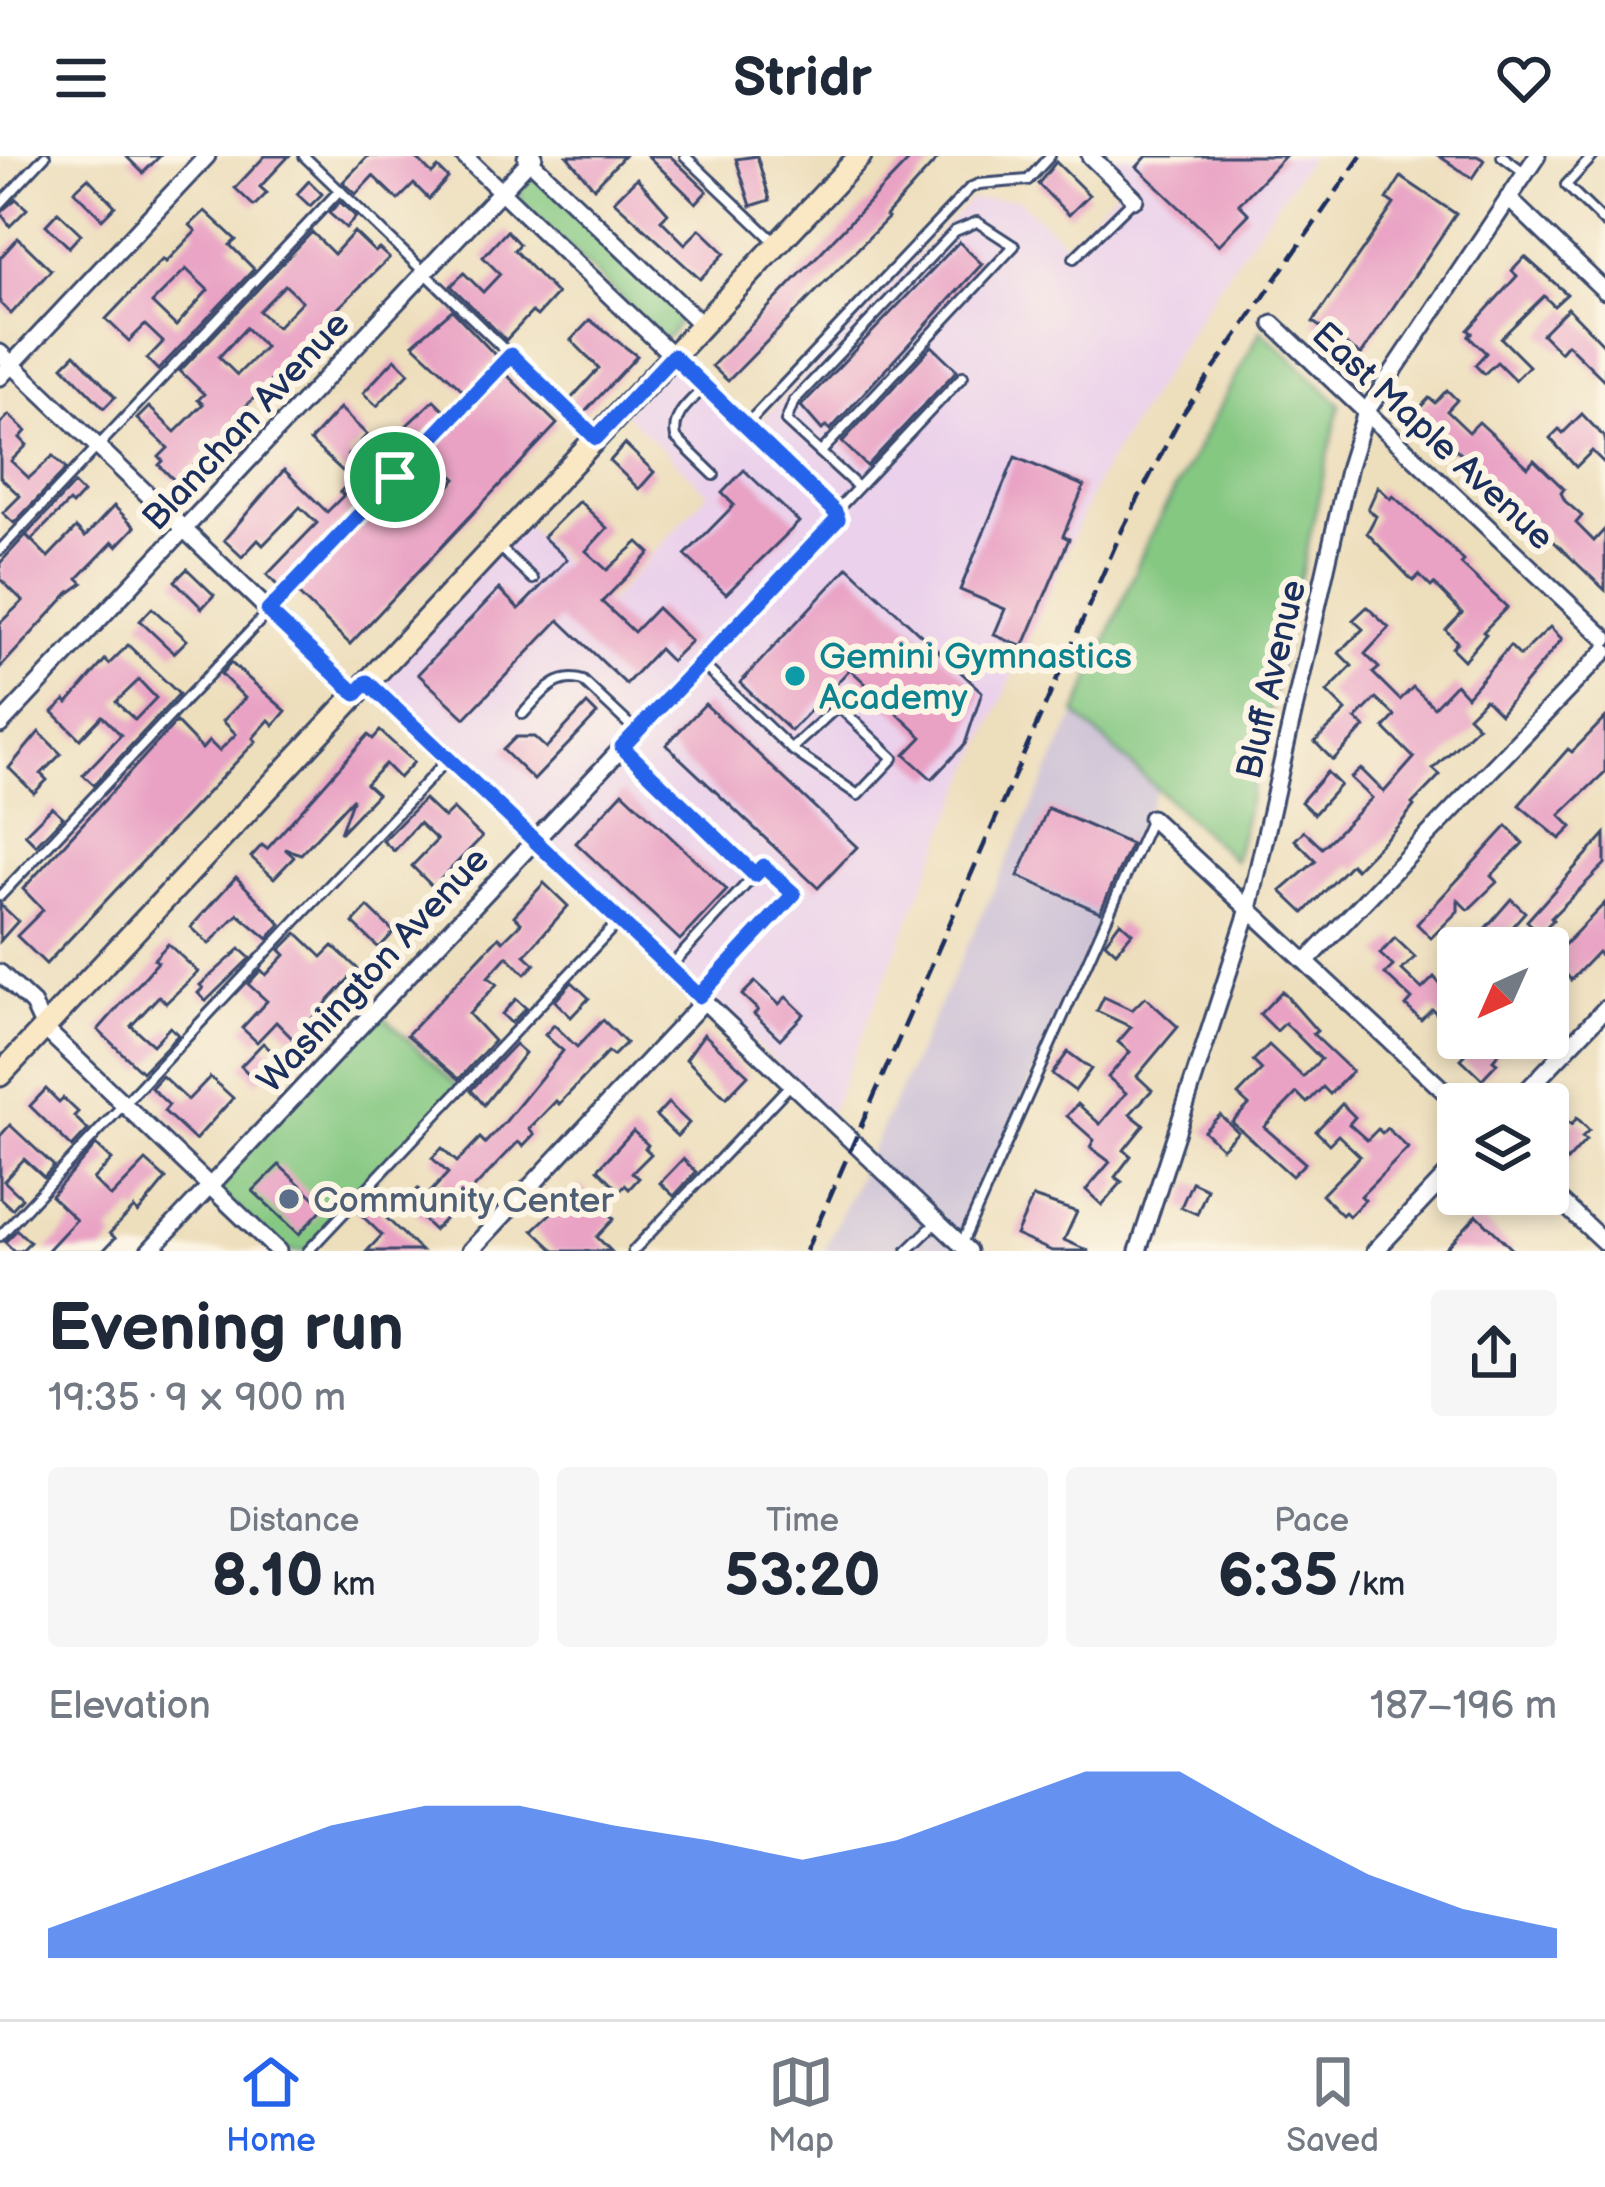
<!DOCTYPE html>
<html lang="en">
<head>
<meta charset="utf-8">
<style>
	body { margin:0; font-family:"Balsamiq Sans",sans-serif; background:#f6f6f7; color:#1f2937; height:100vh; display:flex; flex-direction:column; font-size:45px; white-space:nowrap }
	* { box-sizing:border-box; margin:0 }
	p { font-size:39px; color:#747a83 }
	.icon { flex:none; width:66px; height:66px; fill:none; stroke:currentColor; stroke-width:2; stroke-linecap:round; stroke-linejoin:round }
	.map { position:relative; height:1095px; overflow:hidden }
	.drawer { display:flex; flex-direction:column; background:#fff; flex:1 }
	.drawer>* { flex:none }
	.needle { width:78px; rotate:225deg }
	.controls { position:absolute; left:1437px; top:771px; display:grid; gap:24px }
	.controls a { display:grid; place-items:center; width:132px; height:132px; border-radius:12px; background:#fff; box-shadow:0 6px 18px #0003; font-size:60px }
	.pin { position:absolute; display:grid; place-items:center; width:102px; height:102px; color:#fff; margin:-51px; border:6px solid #fff; border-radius:50%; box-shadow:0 3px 12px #0007 }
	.round { display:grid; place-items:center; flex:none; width:126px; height:126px; border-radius:12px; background:#f6f6f7 }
	.summary { display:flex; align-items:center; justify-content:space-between; height:204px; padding:0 48px }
	h1 { font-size:66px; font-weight:700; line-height:90px }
	.metrics { display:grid; grid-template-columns:repeat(3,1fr); gap:18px; height:204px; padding:12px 48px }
	.metrics div { display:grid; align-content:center; border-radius:12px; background:#f6f6f7; text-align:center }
	.metrics b { font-size:60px; font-weight:700 }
	.metrics small { font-size:33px; font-weight:400 }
	.metrics p { font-size:33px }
	.chart { height:336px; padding:24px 48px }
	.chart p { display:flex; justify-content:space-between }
	.chart svg { width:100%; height:216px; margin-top:12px; fill:#2563eb; opacity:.7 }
	header { display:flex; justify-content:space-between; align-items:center; height:156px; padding:0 48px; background:#fff; font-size:54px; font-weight:700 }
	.dock { display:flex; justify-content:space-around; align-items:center; height:168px; border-top:3px solid #e0e1e3; background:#fff; font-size:33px; color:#747a83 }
	.dock a { display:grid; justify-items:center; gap:6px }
	.dock .active { color:#2563eb }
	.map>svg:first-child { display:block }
	.built { fill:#ebd1eb }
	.industrial { fill:#cbbfd5 }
	.green { fill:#85c882; stroke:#507c70; stroke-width:3 }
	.building { fill:#e9a2c4; fill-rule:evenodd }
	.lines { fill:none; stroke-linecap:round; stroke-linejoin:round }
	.lane-casing { stroke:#3a496c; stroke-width:14 }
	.street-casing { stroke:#3a496c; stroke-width:21 }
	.secondary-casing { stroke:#3a496c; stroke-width:27 }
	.lane { stroke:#fff; stroke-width:8 }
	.street { stroke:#fff; stroke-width:15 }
	.secondary { stroke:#fae7c3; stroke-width:21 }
	.rail { stroke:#1b2f5e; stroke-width:4.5; stroke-dasharray:18 9; stroke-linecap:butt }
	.route-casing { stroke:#fff; stroke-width:24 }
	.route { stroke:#2563eb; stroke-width:15 }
	.culture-dot { fill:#0f9aa8; stroke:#fcf5e5; stroke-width:4.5 }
	.service-dot { fill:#5c6f8a; stroke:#fcf5e5; stroke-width:4.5 }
	.labels { text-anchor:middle; stroke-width:12; stroke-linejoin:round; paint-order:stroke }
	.street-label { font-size:36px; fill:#1b2f5e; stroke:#fcf5e5 }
	.culture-label { font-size:36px; fill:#0d838f; stroke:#fcf5e5; text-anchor:start }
	.service-label { font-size:36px; fill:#4e5e75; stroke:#fcf5e5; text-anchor:start }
</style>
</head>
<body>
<header><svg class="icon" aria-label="menu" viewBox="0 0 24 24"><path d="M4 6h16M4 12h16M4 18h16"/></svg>Stridr<svg class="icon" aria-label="heart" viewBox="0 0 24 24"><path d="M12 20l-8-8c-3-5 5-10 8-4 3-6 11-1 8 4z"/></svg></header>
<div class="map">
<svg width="1605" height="1095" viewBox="0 0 1605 1095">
	<rect width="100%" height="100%" fill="#fcf5e5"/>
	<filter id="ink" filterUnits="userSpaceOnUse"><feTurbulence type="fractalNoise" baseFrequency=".00833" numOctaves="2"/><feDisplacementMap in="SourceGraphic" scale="24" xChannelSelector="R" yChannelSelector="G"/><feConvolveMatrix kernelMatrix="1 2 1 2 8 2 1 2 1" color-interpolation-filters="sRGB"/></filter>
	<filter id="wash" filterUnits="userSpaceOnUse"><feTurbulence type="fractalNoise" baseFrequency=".004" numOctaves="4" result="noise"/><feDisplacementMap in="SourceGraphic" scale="48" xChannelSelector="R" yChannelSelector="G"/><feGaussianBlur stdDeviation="2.7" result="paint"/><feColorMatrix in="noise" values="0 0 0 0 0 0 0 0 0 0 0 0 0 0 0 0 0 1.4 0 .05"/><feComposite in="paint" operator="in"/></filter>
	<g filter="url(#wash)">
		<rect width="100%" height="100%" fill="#eddebc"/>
		<!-- built -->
		<path class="built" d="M1091 0H1311L1222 124 1099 321 949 667 830 958 366 519 516 360 608 447 708 337 624 256 673 202 751 275 970 44 1018 43 1065 87 1121 29Z"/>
		<!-- industrial -->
		<path class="industrial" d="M1076 558 1157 631 958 1095H824Z"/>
		<!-- green -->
		<g class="green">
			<path d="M539 21 683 161 668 181 661 180 522 47 520 33 524 26Z"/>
			<path d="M1261 174 1340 248 1235 705 1076 558 1148 384Z"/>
			<path d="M378 855 459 932 306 1095H281L213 1030Z"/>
		</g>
		<g id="blocks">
			<!-- building -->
			<g class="building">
				<path d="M126 0H160L143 17Z"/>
				<path d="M265 0H289L260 31 267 37 254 50 235 32Z"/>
				<path d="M368 0H414L432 18 438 12 448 22 429 43 414 28 398 44 373 20 356 38 343 26Z"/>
				<path d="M567 0H624L594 32Z"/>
				<path d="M648 0H670L707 35 696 47Z"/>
				<path d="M757 0 770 44 751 50 736 3Z"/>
				<path d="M913 0H940L886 60 888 62 728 225 712 210Z"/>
				<path d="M1147 0H1285L1239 48 1249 58 1219 89 1137 11Z"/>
				<path d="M1439 0H1477L1484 4 1472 22Z"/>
				<path d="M1056 6 1089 39 1069 59 1038 28Z"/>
				<path d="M1401 21 1456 58 1361 199 1313 166 1394 48 1387 43Z"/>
				<path d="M88 22 115 50 102 63 74 35Z"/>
				<path d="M637 22 668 57 661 64 685 88 700 73 725 97 700 123 614 45Z"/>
				<path d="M309 25 322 38 310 50 297 38Z"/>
				<path d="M16 43 27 53 10 70 0 56Z"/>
				<path d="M340 46 356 61 346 72 329 57Z"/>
				<path d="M205 55 236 84 230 89 254 113 158 214 147 203 163 186 145 169 129 185 106 163 163 103 166 106 196 75 190 69ZM186 113 208 134 176 170 152 147Z"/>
				<path d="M58 56 81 78 69 91 46 69Z"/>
				<path d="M507 75 519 88 514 94 557 138 537 160 532 156 506 184 451 130 464 117 483 136 500 118 483 101Z"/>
				<path d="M312 76 334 98 354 76 375 96 379 93 389 102 316 174 319 177 241 255 245 258 177 327 159 309 163 305 159 301 168 292 137 263 149 251 175 276 203 248 198 244 204 238 180 215ZM285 129 302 145 277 171 259 155ZM246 172 265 191 237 219 219 201Z"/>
				<path d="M18 82 51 114 11 158 0 147V102Z"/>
				<path d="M959 86 982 108 830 274 826 270 822 274 801 250Z"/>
				<path d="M1525 101 1567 138 1554 150 1544 140 1501 182 1529 210 1515 224 1497 206 1484 218 1475 209 1486 197 1469 180 1472 177 1468 174 1517 120 1512 115Z"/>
				<path d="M1568 152 1605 190V225L1567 188 1560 196 1542 178Z"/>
				<path d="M452 154 497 201 465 236 413 188Z"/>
				<path d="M590 164 637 200 583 258 569 245 599 212 571 184Z"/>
				<path d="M932 190 957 214 867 310 842 286Z"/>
				<path d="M75 198 115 241 104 252 63 210Z"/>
				<path d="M395 203 409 217 377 250 363 237Z"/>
				<path d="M505 217 557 268 350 488 297 437 388 341 407 359 432 334 439 340 456 323 430 299Z"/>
				<path d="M1447 234 1457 244 1447 255 1469 276 1479 266 1528 311 1534 304 1564 333 1561 337 1565 345 1582 360 1576 367 1594 385 1605 373V434L1456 293 1454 295 1414 258 1429 242 1435 247Z"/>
				<path d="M434 244 446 256 420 283 406 270Z"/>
				<path d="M340 252 367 279 348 299 366 316 386 296 397 307 280 432 267 419 317 367 300 351 263 389 258 384 242 401 224 384 284 314 327 356 344 339 340 336 352 324 310 285Z"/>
				<path d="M1582 258 1605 282V308L1592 295 1576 311 1550 282 1559 273 1563 277Z"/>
				<path d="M9 259 26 275 20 282 27 289 11 305 29 322 53 300 66 313 14 367 3 357 20 340 0 321V268Z"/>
				<path d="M625 288 654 316 639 333 610 305Z"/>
				<path d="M1015 301 1084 330 1063 380 1069 383 1023 491 994 479 1005 453 960 434Z"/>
				<path d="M744 314 799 366 726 438 685 399 734 349 722 337Z"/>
				<path d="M74 328 83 337 72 349 69 346 31 384 26 379Z"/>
				<path d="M1378 331 1391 343 1393 340 1447 388 1464 405 1461 408 1507 451 1483 476 1486 478 1464 504 1452 492 1457 486 1446 474 1462 457 1434 428 1431 431 1419 419 1413 425 1367 377 1376 360 1368 353Z"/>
				<path d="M579 345 607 372 586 395 607 414 638 386 650 397 602 446 634 476 657 452 691 485 671 505 659 493 626 528 559 464 465 562 418 518 499 433 519 453 567 403 543 381Z"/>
				<path d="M114 350 135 371 117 390 113 386 78 422 83 427 69 437 0 512V467L23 445 0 423V407L26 379 48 401 76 372 85 381Z"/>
				<path d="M848 411 982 536 965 588 932 623 905 599 922 581 850 513 791 575 740 527Z"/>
				<path d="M187 413 214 439 202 452 175 425Z"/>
				<path d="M1367 451 1389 472 1365 498 1379 512 1373 517 1400 544 1413 531 1434 551 1456 528 1467 540 1510 490 1520 500 1550 471 1562 483 1500 558 1485 543 1468 560 1478 570 1433 613 1440 619 1412 648 1414 650 1400 668 1356 713 1351 708 1304 757 1281 735 1316 705 1295 684 1304 675 1322 692 1372 642 1351 622 1361 613 1384 636 1414 602 1384 572 1395 560 1376 542 1356 563 1365 571 1333 604 1315 586 1346 555 1327 536 1352 510 1339 497 1363 473 1353 464Z"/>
				<path d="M152 452 187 484 174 497 140 465Z"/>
				<path d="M128 489 179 538 94 629 83 619 121 579 102 560 80 583 53 556 65 544 68 547 105 504 109 508ZM139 524 156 542 135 564 116 546Z"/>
				<path d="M231 507 286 555 274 569 269 564 253 582 256 585 46 808 17 780 43 754 23 733 176 566 202 593 209 585 219 595 236 578 223 565 245 542 221 518Z"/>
				<path d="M587 548 597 558 534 624 503 594 516 581H534L546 592Z"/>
				<path d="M705 548 857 691 818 732 666 589Z"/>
				<path d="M1605 562V616L1560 659 1572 671 1560 683 1519 649 1568 593 1572 596Z"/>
				<path d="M380 575 414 606 399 622 385 608 366 628 377 638 340 677 353 642 301 698 285 693 294 701 274 722 251 701 262 689 267 693 368 579 373 583Z"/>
				<path d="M39 576 61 598 41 618 47 624 34 637 9 612Z"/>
				<path d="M1327 616 1340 629 1314 658 1301 646Z"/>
				<path d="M623 636 727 734 680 784 576 687Z"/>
				<path d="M424 643 444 662 453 653 482 681 433 731 412 710 437 684 419 667 394 695 383 685Z"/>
				<path d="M52 651 63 661 36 689 25 678Z"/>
				<path d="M1048 652 1131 688 1100 756 1018 720Z"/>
				<path d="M1507 670 1523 687 1491 720 1497 726 1468 754 1458 744V755L1431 782 1417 768Z"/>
				<path d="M1605 678V708L1551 762 1553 764 1540 777 1527 765Z"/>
				<path d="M236 721 281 768 268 783 238 758 209 788 191 771Z"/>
				<path d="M544 727 568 750 525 799 535 808 525 818 507 800 488 821 497 828 469 858 494 885 459 923 407 879 499 781 503 785 521 767 514 760Z"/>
				<path d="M1511 743 1525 756 1493 792H1485L1476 783Z"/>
				<path d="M1605 747V804L1598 796 1571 824 1548 797 1561 784 1565 788Z"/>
				<path d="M0 748 18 765 0 785Z"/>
				<path d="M368 751 394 776 379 792 353 767Z"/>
				<path d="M1120 766 1132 777 1116 796 1105 786Z"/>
				<path d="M297 777 322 801 333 790 358 813 293 883 276 866 257 886 242 872 267 845 248 828 261 814 266 819 285 799 280 794Z"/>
				<path d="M1395 782 1415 801 1402 814 1422 833 1434 821 1458 849 1444 865 1432 853 1421 864 1406 850 1412 843 1385 818 1393 810 1380 798Z"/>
				<path d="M168 788 198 816 166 847 159 840 131 870 153 889 170 871 178 879 142 916 98 874 158 806 154 803Z"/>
				<path d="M240 793 250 802 206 845 198 837 203 832 200 829Z"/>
				<path d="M572 826 589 842 571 861 555 845Z"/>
				<path d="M755 826 779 848 786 841 804 858 780 883 754 858 758 854 742 839Z"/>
				<path d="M1282 835 1317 875 1313 878 1352 915 1330 938 1323 931 1307 947 1297 937 1264 971 1305 1007 1292 1020 1232 966 1249 949 1238 939 1262 914 1253 905 1269 889 1303 921 1321 903 1285 867 1277 875 1260 858Z"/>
				<path d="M1104 841 1132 854 1145 841 1178 871 1137 920 1152 934 1130 958 1144 969 1124 994 1131 1000 1115 1021 1122 1026 1102 1049 1086 1034 1110 1006 1090 991 1094 984 1067 960 1078 948 1100 968 1126 937 1108 921 1130 896 1118 886 1131 871 1097 855Z"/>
				<path d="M516 843 526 852 511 867 502 858Z"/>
				<path d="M603 864 626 887 613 900 608 896 559 948 556 945 529 973 534 978 523 990 518 986 434 1074 405 1046 418 1033 426 1041 448 1017 432 1002 442 992 457 1006 480 982 485 987 506 965 563 895 545 879 554 869 577 891Z"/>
				<path d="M704 878 748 919 726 942 686 903Z"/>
				<path d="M1463 882H1511L1493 904 1497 907 1482 923 1461 903 1466 898 1457 888Z"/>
				<path d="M263 887 279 902 257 926 241 910Z"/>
				<path d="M515 888 525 897 484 949 471 934Z"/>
				<path d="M1068 896 1091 913 1075 935 1052 918Z"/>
				<path d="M162 920 188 944 210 921 233 942 195 984 164 955 169 949 151 932Z"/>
				<path d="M46 933 59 946 63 942 78 956 74 960 88 974 72 991 30 950Z"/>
				<path d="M668 947 689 967 677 980 656 960Z"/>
				<path d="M1342 948 1355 961 1349 968 1367 984 1378 973 1382 977 1387 972 1408 992 1361 1040 1365 1044 1349 1060 1345 1056 1342 1059 1322 1039 1360 1000 1338 979 1329 988 1316 975Z"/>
				<path d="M1220 959 1238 976 1222 992 1204 975Z"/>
				<path d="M1548 961 1559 971 1566 964 1571 969 1577 962 1589 974 1582 981 1586 984 1567 1005 1548 986Z"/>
				<path d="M10 969 54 1010 44 1021 24 1003 4 1025 22 1042 12 1053 0 1042V980Z"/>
				<path d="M633 975 648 989 645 992 651 998 632 1017 639 1022 629 1033 625 1029 620 1035 598 1013Z"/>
				<path d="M96 989 112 1004 93 1023 111 1041 146 1005 166 1023 138 1057 134 1052 110 1077 115 1082 103 1095H47L76 1064 51 1040Z"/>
				<path d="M683 1003 696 1016 674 1040 660 1027Z"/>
				<path d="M279 1009 324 1051 299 1078 253 1035Z"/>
				<path d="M1192 1026 1207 1033 1197 1058 1181 1051Z"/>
				<path d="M580 1030 614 1063 597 1081 611 1095H555L533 1074Z"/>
				<path d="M373 1038 386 1049 380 1056 421 1095H367L382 1079 357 1055Z"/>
				<path d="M1033 1041 1077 1056 1064 1084 1089 1095H1052L1016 1079Z"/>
				<path d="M1477 1059 1514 1095H1444Z"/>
				<path d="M17 1074 30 1086 21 1095H14L5 1086Z"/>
			</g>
		</g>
	</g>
	<g filter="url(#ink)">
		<use href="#blocks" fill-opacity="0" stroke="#3a496c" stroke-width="3"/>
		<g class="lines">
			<defs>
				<g id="lane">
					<path d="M304 0 595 281"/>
					<path d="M685 0 776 87"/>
					<path d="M1502 0 1524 16"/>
					<path d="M1593 0 1566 29 1605 67"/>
					<path d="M0 48 45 0"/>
					<path d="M1074 102 1133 44"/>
					<path d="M673 200 837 362"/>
					<path d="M705 231C690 246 671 259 676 282L714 319"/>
					<path d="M745 270 970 32 979 28 1028 24 1050 0"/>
					<path d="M821 296 1014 90 977 66 955 75 794 245 786 265 858 331"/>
					<path d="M835 356 963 220"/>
					<path d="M499 391 533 423"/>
					<path d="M0 394 340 34"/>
					<path d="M702 508 791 593 858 639 893 602 838 550 791 593"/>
					<path d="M523 558C540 540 556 516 583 525L636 575"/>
					<path d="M623 591 755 719"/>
					<path d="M0 740 511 199"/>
					<path d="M669 812 763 710 794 738 700 839"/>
					<path d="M0 1080 447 604"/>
					<path d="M962 1087 1151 663"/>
					<path d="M308 1095 619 765"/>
					<path d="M633 1095 790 929"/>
					<path d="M907 1095 936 1067"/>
				</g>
				<g id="street">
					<path d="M464 0 673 200"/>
					<path d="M1090 0 1135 43"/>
					<path d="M526 1 702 169"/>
					<path d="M1508 42 1605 135"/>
					<path d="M1273 168 1605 482"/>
					<path d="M0 197 356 538"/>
					<path d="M0 221 207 0"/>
					<path d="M367 526 968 1095"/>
					<path d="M0 569 534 0"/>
					<path d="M1151 662 1458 948"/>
					<path d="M1307 805 1605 495"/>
					<path d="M0 817 33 848 44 872 278 1095"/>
					<path d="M1514 948 1605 853"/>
					<path d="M1548 1033 1605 1087"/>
					<path d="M149 1095 837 363"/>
					<path d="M470 1095 704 845"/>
					<path d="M1138 1095 1249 753 1349 310 1366 256 1537 0"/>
					<path d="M1375 1095 1458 1007"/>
				</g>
				<path id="secondary" d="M0 919 860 0"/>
			</defs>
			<!-- lane casing -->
			<use href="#lane" class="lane-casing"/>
			<!-- street casing -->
			<use href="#street" class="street-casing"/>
			<!-- secondary casing -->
			<use href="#secondary" class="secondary-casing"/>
			<!-- lane -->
			<use href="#lane" class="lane"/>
			<!-- street -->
			<use href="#street" class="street"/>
			<!-- secondary -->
			<use href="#secondary" class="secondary"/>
			<!-- rail -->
			<path class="rail" d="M806 1095 1123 372 1180 262 1361 0"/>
		</g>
	</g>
	<g class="lines" filter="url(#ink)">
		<defs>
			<path id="route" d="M511 199 596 282 673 200 835 356 838 363 622 591 755 719 763 710 794 738 699 840 367 526 356 538 268 455Z"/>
		</defs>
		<!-- route casing -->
		<use href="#route" class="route-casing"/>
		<!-- route -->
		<use href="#route" class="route"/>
	</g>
	<!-- markers -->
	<circle class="culture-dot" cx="795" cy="520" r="12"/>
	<circle class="service-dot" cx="289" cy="1043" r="12"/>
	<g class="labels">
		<!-- street labels -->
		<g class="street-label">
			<text transform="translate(245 264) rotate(-47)" y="13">Blanchan Avenue</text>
			<text transform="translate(1434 279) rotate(43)" y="13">East Maple Avenue</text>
			<text transform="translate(1270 523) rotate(-77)" y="13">Bluff Avenue</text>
			<text transform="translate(372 813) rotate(-47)" y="13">Washington Avenue</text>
		</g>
		<!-- culture labels -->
		<g class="culture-label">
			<text x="819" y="512">Gemini Gymnastics<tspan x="819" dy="41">Academy</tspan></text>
		</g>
		<!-- service labels -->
		<g class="service-label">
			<text x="313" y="1056">Community Center</text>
		</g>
	</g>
</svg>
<div class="controls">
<a><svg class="needle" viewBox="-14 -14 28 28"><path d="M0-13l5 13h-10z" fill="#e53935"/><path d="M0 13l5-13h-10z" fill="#747a83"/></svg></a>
<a><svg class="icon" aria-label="layers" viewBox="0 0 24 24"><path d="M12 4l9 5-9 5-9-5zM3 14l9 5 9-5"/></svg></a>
</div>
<div class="pin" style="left:395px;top:321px;background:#1e9e55"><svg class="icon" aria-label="arrive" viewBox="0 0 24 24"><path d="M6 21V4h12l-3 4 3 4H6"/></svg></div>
</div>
<section class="drawer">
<div class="summary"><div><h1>Evening run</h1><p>19:35 · 9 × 900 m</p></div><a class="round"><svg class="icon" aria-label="share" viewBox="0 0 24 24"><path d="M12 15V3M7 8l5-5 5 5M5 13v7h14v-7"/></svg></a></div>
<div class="metrics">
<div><p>Distance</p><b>8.10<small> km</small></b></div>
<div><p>Time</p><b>53:20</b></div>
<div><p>Pace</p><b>6:35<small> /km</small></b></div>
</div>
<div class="chart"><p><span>Elevation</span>187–196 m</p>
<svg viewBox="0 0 160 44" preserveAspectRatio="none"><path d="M0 44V38L10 31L20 24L30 17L40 13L50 13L60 17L70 20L80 24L90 20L100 13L110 6L120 6L130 17L140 27L150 34L160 38V44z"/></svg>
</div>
</section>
<nav class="dock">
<a class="active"><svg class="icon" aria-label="home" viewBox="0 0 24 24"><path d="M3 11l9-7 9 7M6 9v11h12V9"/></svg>Home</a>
<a><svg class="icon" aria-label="map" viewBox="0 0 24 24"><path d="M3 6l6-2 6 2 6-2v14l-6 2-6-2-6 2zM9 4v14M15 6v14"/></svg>Map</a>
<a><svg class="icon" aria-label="saved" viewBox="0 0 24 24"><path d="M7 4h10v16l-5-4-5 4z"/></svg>Saved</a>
</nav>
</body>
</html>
